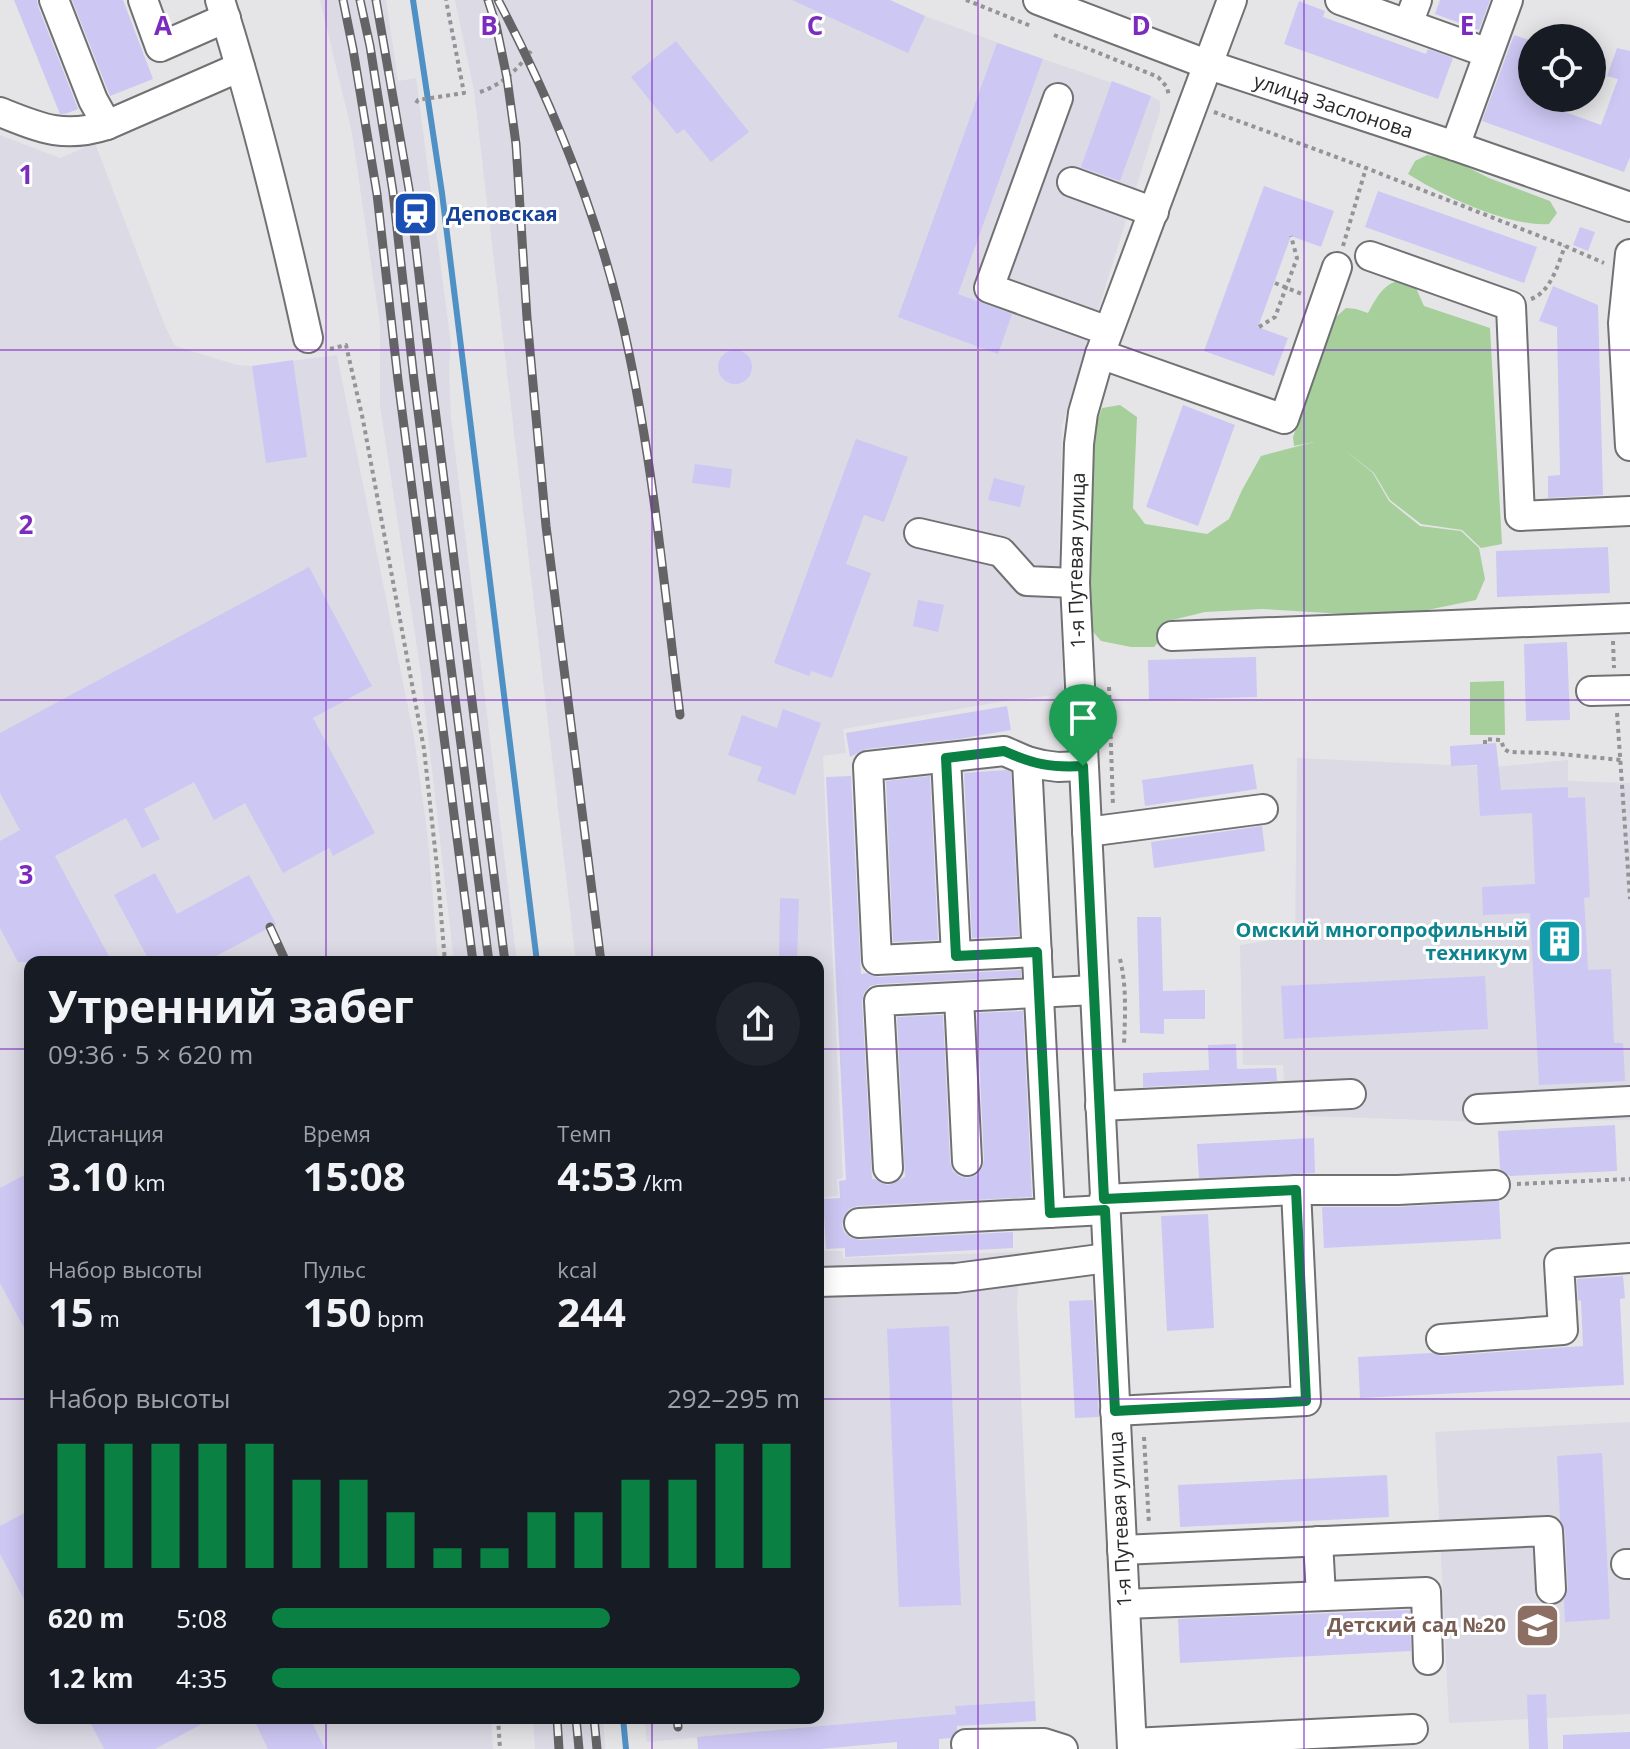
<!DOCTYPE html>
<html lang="ru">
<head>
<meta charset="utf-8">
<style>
	body { margin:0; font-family:"Open Sans",sans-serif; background:#20242c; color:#f1f3f6; height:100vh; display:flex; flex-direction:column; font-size:30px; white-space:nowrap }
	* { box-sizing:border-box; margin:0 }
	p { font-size:26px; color:#9ea1a6 }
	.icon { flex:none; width:44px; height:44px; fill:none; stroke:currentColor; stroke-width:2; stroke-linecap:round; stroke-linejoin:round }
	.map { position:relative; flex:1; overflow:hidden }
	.panel { position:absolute; left:24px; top:956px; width:800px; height:768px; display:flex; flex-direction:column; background:#171b24; border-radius:16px; box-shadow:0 4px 20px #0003 }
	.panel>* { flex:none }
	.controls { position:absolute; left:1518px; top:24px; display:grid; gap:16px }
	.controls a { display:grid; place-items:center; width:88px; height:88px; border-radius:50%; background:#171b24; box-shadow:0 4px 20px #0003; font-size:40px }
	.pin { position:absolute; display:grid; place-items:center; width:68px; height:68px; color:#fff; margin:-82px -34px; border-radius:50% 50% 50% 0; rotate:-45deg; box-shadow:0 0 8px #0007 }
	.pin .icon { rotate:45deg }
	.round { display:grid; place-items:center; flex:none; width:84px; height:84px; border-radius:42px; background:#20242c }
	.headline { display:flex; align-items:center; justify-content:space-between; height:136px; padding:0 24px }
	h1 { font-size:44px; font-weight:700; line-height:60px }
	.metrics { display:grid; grid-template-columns:repeat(3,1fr); gap:12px; height:136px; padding:8px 24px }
	.metrics div { display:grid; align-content:center }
	.metrics b { font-size:40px; font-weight:700 }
	.metrics small { font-size:22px; font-weight:400 }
	.metrics p { font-size:22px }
	.chart { height:224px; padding:16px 24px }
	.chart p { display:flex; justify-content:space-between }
	.chart svg { width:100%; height:144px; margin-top:8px; stroke:#0b8043; stroke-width:6 }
	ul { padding:0 24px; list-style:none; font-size:26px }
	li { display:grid; grid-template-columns:128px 96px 1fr; align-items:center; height:60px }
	li i { height:20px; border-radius:10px; background:#0b8043 }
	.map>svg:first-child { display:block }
	.built { fill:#dcdae5 }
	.green { fill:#a6cf9b }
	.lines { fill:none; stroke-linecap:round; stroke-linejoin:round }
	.stream { stroke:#5091c5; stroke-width:6 }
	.building { fill:#cdc7f3 }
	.minor-casing { stroke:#717174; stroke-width:32 }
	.path { stroke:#949496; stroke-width:4; stroke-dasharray:4 4; stroke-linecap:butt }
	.minor { stroke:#fff; stroke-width:28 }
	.rail-casing { stroke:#646466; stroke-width:9 }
	.rail { stroke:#fff; stroke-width:6; stroke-dasharray:18; stroke-linecap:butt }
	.route-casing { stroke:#fff; stroke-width:16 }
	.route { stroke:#0b8043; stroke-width:10 }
	.grid { fill:none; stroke:#7b2cbf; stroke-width:2; stroke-opacity:0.55 }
	.labels { text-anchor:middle; stroke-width:6; stroke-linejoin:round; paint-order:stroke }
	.street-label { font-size:20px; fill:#29292b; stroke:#fff }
	.transit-label { font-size:20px; font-weight:bold; fill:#164399; stroke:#fff; text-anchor:start }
	.culture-label { font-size:20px; font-weight:bold; fill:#0d838f; stroke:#fff; text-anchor:end }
	.education-label { font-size:20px; font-weight:bold; fill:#785e54; stroke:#fff; text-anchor:end }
	.grid-label { font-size:26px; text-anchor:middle; font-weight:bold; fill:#7b2cbf; stroke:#fff; stroke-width:6; stroke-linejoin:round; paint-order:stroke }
</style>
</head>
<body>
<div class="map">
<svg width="1630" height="1749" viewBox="0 0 1630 1749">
	<rect width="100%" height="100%" fill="#e5e5e8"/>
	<!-- built -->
	<g class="built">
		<path d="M320 0H386L398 81 416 78 451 344 449 367 451 418 517 962H454L421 674 380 406V325L352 133Z"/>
		<path d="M455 0H890L925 16 1043 59 1151 96 1160 101V111L1062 426 1059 562 1063 694 1005 701 843 729 846 753 823 756 843 1178 837 1179 838 1196 822 1197 824 1251H842L843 1258 1020 1252 1017 1306 1035 1701 956 1706V1714L647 1742 644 1718H818V962H576L474 91Z"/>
		<path d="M0 135 60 158 95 143 165 326 175 346 237 365 252 366 337 355 414 737 428 838 438 962H30V1718H491L493 1749H0Z"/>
		<path d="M1297 758 1496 767 1568 760V781L1630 783V1120L1482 1122 1307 1116 1306 1100H1285L1283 1065H1243L1240 945 1295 936Z"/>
		<path d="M1630 1422V1714L1449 1723 1435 1432Z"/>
		<path d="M533 1718H603L605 1749H535Z"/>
	</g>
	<!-- green -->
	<g class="green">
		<path d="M1427 155 1451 159 1489 178 1550 201 1557 213 1549 224C1509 227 1441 195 1408 174L1415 161Z"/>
		<path d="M1405 280 1416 288 1424 306 1490 328 1502 544 1481 548 1462 530 1421 524 1390 500 1374 473 1342 448 1373 473 1389 501 1420 526 1461 531 1479 548 1485 579 1476 600 1393 617 1262 609 1205 612 1164 622 1162 638 1154 647H1131L1101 641 1088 626V445L1102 408 1120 405 1137 417 1133 508 1145 524 1207 534 1229 519 1242 490 1261 456 1314 442 1294 446 1293 437 1336 317 1346 308 1356 309 1368 313C1377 297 1384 281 1405 280Z"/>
		<path d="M1504 681 1505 735H1470V682Z"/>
	</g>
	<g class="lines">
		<!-- stream -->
		<g class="stream">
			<path d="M413 0 442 193 537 962"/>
			<path d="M623 1718 626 1749"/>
		</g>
	</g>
	<!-- building -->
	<g class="building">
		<path d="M14 0H37L38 6 78 109 65 114H60Z"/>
		<path d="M72 0H123L153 79 110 96Z"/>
		<path d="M792 0H890L925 16 908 53Z"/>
		<path d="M1440 0H1490L1479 30 1435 14Z"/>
		<path d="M1299 1 1325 11 1323 17 1426 54 1428 49 1453 58 1438 99 1284 44Z"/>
		<path d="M1514 35 1532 41V100L1601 125 1618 79 1607 76 1617 48 1630 51V157L1624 172 1482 121Z"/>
		<path d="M676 41 749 132 711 162 684 129 677 134 631 77Z"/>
		<path d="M997 43 1043 59 958 294 1012 314 998 354 898 317Z"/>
		<path d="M1112 81 1151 96 1120 181 1081 167Z"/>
		<path d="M1264 186 1334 211 1321 247 1291 236 1258 327 1288 338 1274 376 1204 351Z"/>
		<path d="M1378 191 1537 247 1524 283 1365 227Z"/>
		<path d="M1580 227 1595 232 1588 251 1573 245Z"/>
		<path d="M1553 286 1598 305 1603 495 1548 498V476L1560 475 1557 327 1539 321Z"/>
		<circle cx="735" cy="367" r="17"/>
		<path d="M293 360 307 457 266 463 252 366Z"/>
		<path d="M1183 405 1235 425 1198 526 1146 507Z"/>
		<path d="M856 439 908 457 884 522 864 515 846 564 871 573 832 678 811 671 809 676 774 663Z"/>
		<path d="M695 464 732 469 730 488 692 483Z"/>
		<path d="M994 478 1025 486 1020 507 988 500Z"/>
		<path d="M1608 547 1610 593 1497 597 1496 551Z"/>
		<path d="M309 567 372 686 313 718 375 833 333 856 329 848 283 873 245 803 214 820 194 782 144 809 160 839 142 848 126 818 55 856 112 962H18L0 928V841L20 830 0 793V733Z"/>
		<path d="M918 600 944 605 938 632 913 626Z"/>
		<path d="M1567 642 1570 720 1526 721 1524 644Z"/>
		<path d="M1256 657 1257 697 1149 700 1148 660Z"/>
		<path d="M1007 706 1011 730 959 739 866 749 850 757 846 733Z"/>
		<path d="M783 709 821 723 795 795 757 781 762 767 728 755 742 715 777 728Z"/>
		<path d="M1496 743 1501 790 1568 787V798L1585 797 1590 897 1584 898 1588 970 1611 969 1614 1043H1623L1625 1081 1539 1085 1530 913 1483 915 1482 887 1535 884 1532 813 1480 816 1477 765 1451 766 1450 746Z"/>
		<path d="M1253 764 1257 789 1145 806 1142 780Z"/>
		<path d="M1006 770 1011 772 1019 936 972 938 964 773Z"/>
		<path d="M851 776 861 974 867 973 878 977 1021 970V977L878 984 870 986 864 993 862 1002 872 1179H875L881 1183 888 1185 905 1177 897 1017 943 1015 950 1162 953 1171 959 1176 967 1178 977 1175 982 1168 984 1160 977 1013 1023 1011 1032 1197 857 1206 849 1209 844 1216 842 1225 844 1232 851 1238 860 1240 1013 1232V1248L845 1257V1248L826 1249 823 1199 840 1198 839 1181 846 1180 826 777Z"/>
		<path d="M930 776 938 940 893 942 886 781Z"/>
		<path d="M1262 826 1265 851 1154 868 1151 842Z"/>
		<path d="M155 873 177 914 249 875 276 924 205 962H150L114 895Z"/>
		<path d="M780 898 799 899 797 962H779Z"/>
		<path d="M1137 917H1161L1163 991 1205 990V1019H1164V1034L1140 1033Z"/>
		<path d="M1485 976 1488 1029 1284 1039 1281 986Z"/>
		<path d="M1236 1044 1237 1069 1276 1068 1277 1081 1143 1087V1073L1209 1070 1208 1045Z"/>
		<path d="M1615 1125 1617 1171 1510 1176 1500 1169 1498 1131Z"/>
		<path d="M1314 1138 1315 1173 1199 1178 1197 1144Z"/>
		<path d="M30 1172V1339L0 1283V1188Z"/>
		<path d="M1499 1201 1501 1239 1324 1248 1322 1207H1399Z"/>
		<path d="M1208 1214 1214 1328 1167 1331 1161 1216Z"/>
		<path d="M1623 1276 1625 1298 1620 1299 1624 1385 1360 1398 1358 1357 1432 1353 1442 1356 1583 1346 1581 1300 1578 1301 1577 1279Z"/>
		<path d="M1093 1300 1099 1417 1075 1418 1069 1301Z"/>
		<path d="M949 1326 961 1605 899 1607 887 1329Z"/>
		<path d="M1602 1453 1610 1619 1565 1622 1564 1600 1568 1588 1565 1530 1560 1519 1557 1456Z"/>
		<path d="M1387 1475 1389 1517 1180 1527 1178 1485Z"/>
		<path d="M30 1510V1610L0 1554V1526Z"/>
		<path d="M1410 1610 1411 1651 1180 1663 1178 1619Z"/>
		<path d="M1546 1694 1548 1749H1529L1527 1695Z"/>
		<path d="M1035 1701 1036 1721 957 1726V1730L951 1738 939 1739V1749H897V1742L820 1749H698L697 1737 956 1714 955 1706Z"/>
		<path d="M88 1718H213L155 1749H104Z"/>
		<path d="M253 1718H310L325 1749H268Z"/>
		<path d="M1630 1732V1749H1563V1735Z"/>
	</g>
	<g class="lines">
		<defs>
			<g id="minor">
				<path d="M54 0 93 100 107 125"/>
				<path d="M143 0 160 47 226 18"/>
				<path d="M220 0C255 111 283 224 308 338"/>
				<path id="s1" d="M1038 0 1209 65 1455 146 1630 207"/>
				<path d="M1340 0 1488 53"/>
				<path d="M1408 24 1417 0"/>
				<path d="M1058 98 989 288 1108 331"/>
				<path d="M0 112C40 128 64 139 107 125L240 67"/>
				<path d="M1455 146 1508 0"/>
				<path d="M1072 182 1154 212"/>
				<path d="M1630 254 1623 323 1630 446"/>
				<path d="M1370 256 1511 306 1520 516 1630 511"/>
				<path d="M1100 354 1284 419 1337 267"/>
				<path d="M919 533 1001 552 1027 581 1075 583"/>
				<path d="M1172 636 1630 618"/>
				<path d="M1591 691 1630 690"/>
				<path d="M946 758 956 956"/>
				<path d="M1027 761 1050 1213"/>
				<path d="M1087 832 1263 809"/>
				<path d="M1037 952 877 960 868 766 1004 751 1027 761 1043 765 1058 767 1083 766"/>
				<path d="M959 997 967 1161"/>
				<path d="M1100 1106 1351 1094"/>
				<path d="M1478 1109 1630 1101"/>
				<path d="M888 1168 879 1001 1094 990"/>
				<path d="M1104 1199 1296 1190H1398L1495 1185"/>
				<path d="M859 1223 1105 1210"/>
				<path d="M818 1282 956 1278 1107 1258"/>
				<path d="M1441 1339 1563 1330 1559 1263 1630 1258"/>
				<path d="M1115 1411 1306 1401 1296 1190"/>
				<path d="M1318 1541 1321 1596"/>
				<path d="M1122 1550 1548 1531 1551 1589"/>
				<path d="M1626 1564H1630"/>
				<path d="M1125 1604 1426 1592 1428 1660"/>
				<path d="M1132 1743 1413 1729"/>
				<path d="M966 1744 1044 1743 1063 1749"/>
				<path id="s2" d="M1132 1749 1075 583 1079 444 1083 413 1100 354 1232 0"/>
			</g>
		</defs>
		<!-- minor casing -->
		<use href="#minor" class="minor-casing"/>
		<!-- path -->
		<g class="path">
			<path d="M966 0 1031 26"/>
			<path d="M1054 35 1158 77 1167 87 1169 96"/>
			<path d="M480 92C502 85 518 69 531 51"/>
			<path d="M416 103 418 100 464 93 446 0"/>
			<path d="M1214 112 1366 168 1565 246 1604 263"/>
			<path d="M1343 246 1366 168"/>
			<path d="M1275 283 1302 294"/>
			<path d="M1531 299C1551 292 1558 264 1565 246"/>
			<path d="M1259 327 1275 317 1297 258 1291 236"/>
			<path d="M330 349 346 345 363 420 424 749 437 867 445 962"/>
			<path d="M1613 641 1614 668"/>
			<path d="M1109 687 1113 806"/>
			<path d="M1617 713 1630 899"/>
			<path d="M1485 744V739L1501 740 1504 749 1509 752 1550 753 1621 760"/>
			<path d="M1120 959C1127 988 1125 1015 1124 1045"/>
			<path d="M1517 1184 1630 1179"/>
			<path d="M1144 1437 1149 1524"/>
			<path d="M498 1718 500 1749"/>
		</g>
		<!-- minor -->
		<use href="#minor" class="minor"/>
		<defs>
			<g id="rail">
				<path d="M343 0 353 49 377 194 398 380 473 962"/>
				<path d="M360 0 370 46 393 192 414 380 489 962"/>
				<path d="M376 0 409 189 431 377 505 962"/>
				<path d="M488 0 496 25 507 78 516 144 527 318 546 526 601 962"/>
				<path d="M498 0C556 110 604 230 629 353 654 472 665 594 680 715"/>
				<path d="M270 927 286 962"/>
				<path d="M557 1718 559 1749"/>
				<path d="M576 1718 579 1749"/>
				<path d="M594 1718 597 1749"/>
				<path d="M677 1718 678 1727"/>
			</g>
		</defs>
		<!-- rail casing -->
		<use href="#rail" class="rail-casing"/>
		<!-- rail -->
		<use href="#rail" class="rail"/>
	</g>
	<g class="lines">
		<defs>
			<path id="route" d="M1004 751C1033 764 1051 768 1083 766L1104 1199 1296 1190 1306 1401 1115 1411 1105 1210 1050 1213 1037 952 956 956 946 758Z"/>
		</defs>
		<!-- route casing -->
		<use href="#route" class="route-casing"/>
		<!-- route -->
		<use href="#route" class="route"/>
	</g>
	<!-- grid -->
	<path class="grid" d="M326 0V962M652 0V962M978 0V1749M1304 0V1749M0 350H1630M0 700H1630M0 1049H30M818 1049H1630M0 1399H30M818 1399H1630M326 1718V1749M652 1718V1749"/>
	<!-- icons -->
	<defs>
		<symbol id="station-square" viewBox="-11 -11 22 22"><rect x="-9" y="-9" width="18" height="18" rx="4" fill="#1a4fb4" stroke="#fff"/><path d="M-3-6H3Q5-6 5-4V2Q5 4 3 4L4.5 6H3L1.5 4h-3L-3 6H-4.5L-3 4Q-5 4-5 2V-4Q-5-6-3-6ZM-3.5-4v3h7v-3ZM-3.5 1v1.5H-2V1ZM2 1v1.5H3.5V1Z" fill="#fff"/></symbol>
		<symbol id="building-square" viewBox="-11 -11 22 22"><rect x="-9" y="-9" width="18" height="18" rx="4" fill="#0f9aa8" stroke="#fff"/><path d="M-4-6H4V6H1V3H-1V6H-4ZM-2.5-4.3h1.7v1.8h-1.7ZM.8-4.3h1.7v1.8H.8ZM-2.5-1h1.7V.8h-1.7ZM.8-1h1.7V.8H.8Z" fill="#fff"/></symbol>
		<symbol id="school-square" viewBox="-11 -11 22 22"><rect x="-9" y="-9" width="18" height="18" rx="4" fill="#8d6e63" stroke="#fff"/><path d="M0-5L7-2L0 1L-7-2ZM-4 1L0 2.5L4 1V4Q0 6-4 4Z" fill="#fff"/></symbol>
	</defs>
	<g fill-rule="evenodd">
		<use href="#station-square" x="390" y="188" width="51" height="51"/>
		<use href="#building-square" x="1534" y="916" width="51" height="51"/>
		<use href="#school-square" x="1512" y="1600" width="51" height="51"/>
	</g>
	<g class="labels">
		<!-- street labels -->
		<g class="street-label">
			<text dy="7" stroke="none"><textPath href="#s1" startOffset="314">улица Заслонова</textPath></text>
			<text dy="7" stroke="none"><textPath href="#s2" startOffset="1190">1-я Путевая улица</textPath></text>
			<text transform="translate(1120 1519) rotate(-93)" y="7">1-я Путевая улица</text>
		</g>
		<!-- transit labels -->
		<g class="transit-label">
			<text x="446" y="221">Деповская</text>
		</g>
		<!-- culture labels -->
		<g class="culture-label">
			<text x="1528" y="937">Омский многопрофильный<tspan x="1528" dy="23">техникум</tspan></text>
		</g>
		<!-- education labels -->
		<g class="education-label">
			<text x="1506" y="1632">Детский сад №20</text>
		</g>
	</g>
	<g class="grid-label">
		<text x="163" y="35">A</text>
		<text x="489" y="35">B</text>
		<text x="815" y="35">C</text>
		<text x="1141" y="35">D</text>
		<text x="1467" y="35">E</text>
		<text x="26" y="184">1</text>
		<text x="26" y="534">2</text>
		<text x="26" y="884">3</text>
	</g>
</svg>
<div class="controls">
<a><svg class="icon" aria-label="locate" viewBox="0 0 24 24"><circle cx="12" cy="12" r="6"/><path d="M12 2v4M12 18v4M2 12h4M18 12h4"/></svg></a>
</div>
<div class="pin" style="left:1083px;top:766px;background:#1e9e55"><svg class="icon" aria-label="arrive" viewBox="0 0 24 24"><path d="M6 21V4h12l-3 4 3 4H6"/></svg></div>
<section class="panel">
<div class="headline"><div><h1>Утренний забег</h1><p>09:36 · 5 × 620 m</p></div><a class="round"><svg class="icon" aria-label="share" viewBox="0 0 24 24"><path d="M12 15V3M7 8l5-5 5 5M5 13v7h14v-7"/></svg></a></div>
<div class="metrics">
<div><p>Дистанция</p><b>3.10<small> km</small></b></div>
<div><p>Время</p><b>15:08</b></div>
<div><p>Темп</p><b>4:53<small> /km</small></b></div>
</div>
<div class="metrics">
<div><p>Набор высоты</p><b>15<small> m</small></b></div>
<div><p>Пульс</p><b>150<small> bpm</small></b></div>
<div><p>kcal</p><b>244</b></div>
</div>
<div class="chart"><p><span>Набор высоты</span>292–295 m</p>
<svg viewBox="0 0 160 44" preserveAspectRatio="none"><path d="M5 44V6M15 44V6M25 44V6M35 44V6M45 44V6M55 44V17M65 44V17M75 44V27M85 44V38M95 44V38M105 44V27M115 44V27M125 44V17M135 44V17M145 44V6M155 44V6"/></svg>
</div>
<ul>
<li><b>620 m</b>5:08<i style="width:64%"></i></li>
<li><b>1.2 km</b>4:35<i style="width:100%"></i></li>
</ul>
</section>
</div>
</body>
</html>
